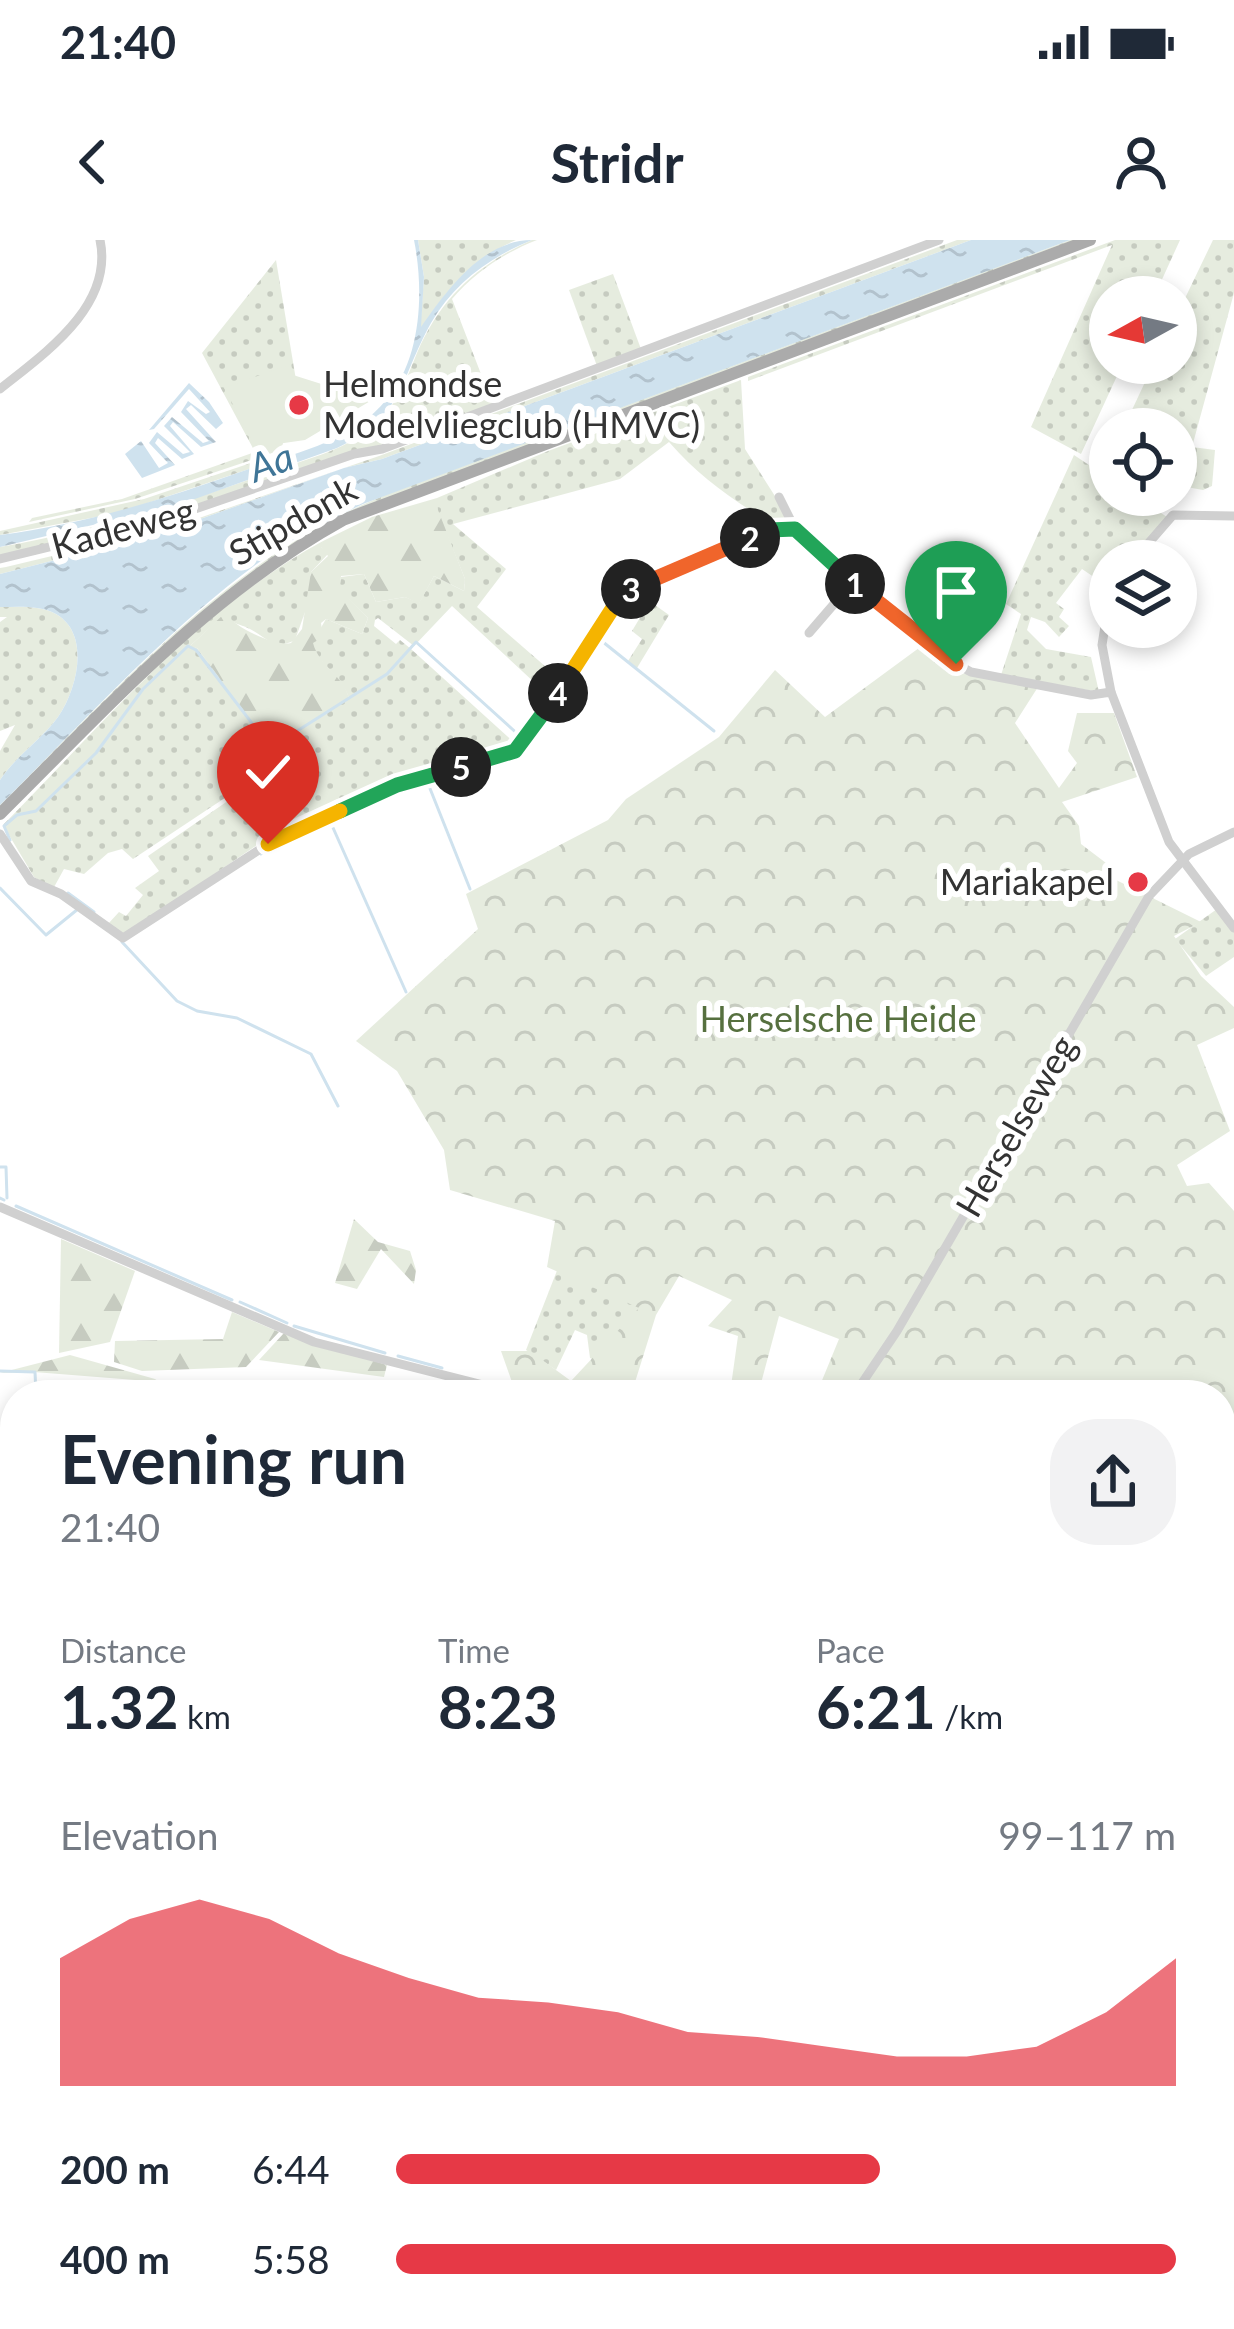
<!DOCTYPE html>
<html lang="en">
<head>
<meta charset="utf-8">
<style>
	body { margin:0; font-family:Lato,sans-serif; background:#f2f2f3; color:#1f2937; height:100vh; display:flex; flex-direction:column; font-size:45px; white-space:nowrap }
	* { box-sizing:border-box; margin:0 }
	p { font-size:39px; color:#747a83 }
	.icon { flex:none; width:66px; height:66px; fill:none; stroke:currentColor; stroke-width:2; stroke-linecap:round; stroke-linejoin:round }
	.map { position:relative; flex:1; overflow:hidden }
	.details { position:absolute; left:0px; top:1140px; width:1236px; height:951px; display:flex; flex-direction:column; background:#fff; border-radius:48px 48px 0 0; box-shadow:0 6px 18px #0003 }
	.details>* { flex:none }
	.needle { width:78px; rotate:262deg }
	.buttons { position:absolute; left:1089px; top:36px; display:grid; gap:24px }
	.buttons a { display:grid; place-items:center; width:108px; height:108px; border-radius:50%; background:#fff; box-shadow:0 6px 18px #0003; font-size:60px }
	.pin { position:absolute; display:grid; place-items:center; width:102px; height:102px; color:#fff; margin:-123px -51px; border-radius:50% 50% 50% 0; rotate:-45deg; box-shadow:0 0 12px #0007 }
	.pin .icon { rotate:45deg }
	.km { position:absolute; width:60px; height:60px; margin:-30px; border-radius:50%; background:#222; color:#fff; font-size:33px; line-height:60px; text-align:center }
	.round { display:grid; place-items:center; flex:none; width:126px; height:126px; border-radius:48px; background:#f2f2f3 }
	.headline { display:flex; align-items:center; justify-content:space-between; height:204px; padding:0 60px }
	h1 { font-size:66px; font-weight:700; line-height:90px }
	.stats { display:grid; grid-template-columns:repeat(3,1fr); gap:18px; height:204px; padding:12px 60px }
	.stats div { display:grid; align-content:center }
	.stats b { font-size:60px; font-weight:700 }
	.stats small { font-size:33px; font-weight:400 }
	.stats p { font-size:33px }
	.chart { height:336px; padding:24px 60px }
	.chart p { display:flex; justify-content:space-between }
	.chart svg { width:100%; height:216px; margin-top:12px; fill:#e63946; opacity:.7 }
	ul { padding:0 60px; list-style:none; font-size:39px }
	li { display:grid; grid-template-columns:192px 144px 1fr; align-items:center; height:90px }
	li i { height:30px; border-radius:15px; background:#e63946 }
	.status { display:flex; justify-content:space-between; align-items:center; height:84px; padding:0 60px; background:#fff; direction:ltr }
	.status svg { height:33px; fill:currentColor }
	header { display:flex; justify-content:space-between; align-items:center; height:156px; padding:0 60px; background:#fff; font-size:54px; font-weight:700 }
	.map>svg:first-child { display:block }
	.grass { fill:url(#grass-dots) }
	.forest { fill:url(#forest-firs) }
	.park { fill:url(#park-crowns) }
	.pitch { fill:#e6ecdf }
	.water { fill:url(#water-ripples) }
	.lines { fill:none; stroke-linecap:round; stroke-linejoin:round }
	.stream { stroke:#cfe2ee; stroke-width:3 }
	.minor { stroke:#d0d0d0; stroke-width:9 }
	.major { stroke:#ababab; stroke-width:12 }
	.split-1-casing { stroke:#fff; stroke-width:24 }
	.split-2-casing { stroke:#fff; stroke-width:24 }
	.split-3-casing { stroke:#fff; stroke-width:24 }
	.split-4-casing { stroke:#fff; stroke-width:24 }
	.split-5-casing { stroke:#fff; stroke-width:24 }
	.split-6-casing { stroke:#fff; stroke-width:24 }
	.split-7-casing { stroke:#fff; stroke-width:24 }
	.split-1 { stroke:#f0652b; stroke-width:15 }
	.split-2 { stroke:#22a559; stroke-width:15 }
	.split-3 { stroke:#f0652b; stroke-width:15 }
	.split-4 { stroke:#f5b400; stroke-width:15 }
	.split-5 { stroke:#22a559; stroke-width:15 }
	.split-6 { stroke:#22a559; stroke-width:15 }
	.split-7 { stroke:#f5b400; stroke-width:15 }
	.poi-dot { fill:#e63946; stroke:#fff; stroke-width:4.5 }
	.labels { text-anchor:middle; stroke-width:12; stroke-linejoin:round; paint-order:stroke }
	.poi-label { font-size:36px; fill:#333; stroke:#fff; text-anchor:start }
	.street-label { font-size:36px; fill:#333; stroke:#fff }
	.park-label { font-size:36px; fill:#56703f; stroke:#fff }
	.water-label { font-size:39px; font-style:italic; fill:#3f7597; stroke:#fff }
</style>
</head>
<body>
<div class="status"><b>21:40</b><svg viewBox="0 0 49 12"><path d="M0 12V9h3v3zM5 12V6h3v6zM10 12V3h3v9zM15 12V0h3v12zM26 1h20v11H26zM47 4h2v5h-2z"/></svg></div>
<header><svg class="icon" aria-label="back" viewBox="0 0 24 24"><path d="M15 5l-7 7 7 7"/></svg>Stridr<svg class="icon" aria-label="person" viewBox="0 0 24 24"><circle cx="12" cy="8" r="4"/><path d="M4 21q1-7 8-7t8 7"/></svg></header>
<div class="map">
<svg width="1234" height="2089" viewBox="0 0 1234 2089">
	<defs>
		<pattern id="grass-dots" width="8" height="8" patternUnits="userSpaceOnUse" patternTransform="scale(3)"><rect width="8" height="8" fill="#e6ecdf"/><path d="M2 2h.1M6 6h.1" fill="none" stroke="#c6cbc0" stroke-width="1.8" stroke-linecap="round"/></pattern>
		<pattern id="forest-firs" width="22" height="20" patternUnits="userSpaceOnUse" patternTransform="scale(3)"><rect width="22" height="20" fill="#e6ecdf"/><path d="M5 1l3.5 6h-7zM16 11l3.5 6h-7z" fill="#c6cbc0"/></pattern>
		<pattern id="park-crowns" width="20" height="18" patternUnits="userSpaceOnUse" patternTransform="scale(3)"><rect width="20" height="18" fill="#e6ecdf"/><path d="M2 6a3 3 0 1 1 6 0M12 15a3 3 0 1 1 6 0" fill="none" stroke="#c6cbc0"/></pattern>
		<pattern id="water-ripples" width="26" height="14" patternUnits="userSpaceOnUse" patternTransform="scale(3)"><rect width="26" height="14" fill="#cfe2ee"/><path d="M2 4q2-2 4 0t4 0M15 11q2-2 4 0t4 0" fill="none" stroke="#b2c2cd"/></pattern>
	</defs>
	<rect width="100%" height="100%" fill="#fff"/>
	<!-- grass -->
	<g class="grass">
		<path d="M418 0H516C473 19 445 51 420 90L424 37Z"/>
		<path d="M532 0H537C504 13 475 32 452 59L493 165C330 225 170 277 0 317V307C95 290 185 263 276 230 310 218 348 209 376 184 398 163 406 140 417 113 441 57 478 24 532 0Z"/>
		<path d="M957 0H971L382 219 344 228 158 294 0 334V328L6 327 173 287 379 216Z"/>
		<path d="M1070 0H1085L392 257 284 311 0 571V565C118 449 230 316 388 254Z"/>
		<path d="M1115 0H1180L1154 57H1110V123H1123L1081 214 1031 187 1112 5 748 141V137Z"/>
		<path d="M1213 0H1234V53L1192 207 1215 210 1212 246 1203 250 1181 246 1191 207 1176 198V189H1161L1131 172 1154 123H1176V77Z"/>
		<path d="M276 20 298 152 281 210 135 259 29 282 32 278 122 259 255 212 202 113Z"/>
		<path d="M613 34 641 109 597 126 569 50Z"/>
		<path d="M741 140 745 209 787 275 786 283 773 285C734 260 700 238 669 202L620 239 453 284 506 329 477 367 561 440 550 457 452 366 414 406 378 378 375 380 374 386 396 404 400 400 411 409 517 505 394 543 257 605 123 696 108 684 119 672 126 676 143 655 135 648 159 631 148 616 283 523 282 520 133 619 122 609 108 613 84 634 64 629 53 649 34 637 3 585C102 485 198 369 323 301L321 307 328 314 311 332 309 361 295 400C274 411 267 398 250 389 238 383 233 385 225 374L190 406 197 408 273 506 349 458C342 436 318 425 312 403L326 379 362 394 368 378 339 349 341 337 364 334 376 362 405 357 419 363 434 336 464 351 465 339 437 270V258L548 211Z"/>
		<path d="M283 212 294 214 118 273 0 295V291L144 259Z"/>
		<path d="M1074 215 1110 239V255H1134L1167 277 1129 321H1110V348L1082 329 1056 363 1064 369 1059 377 1069 386 1059 397 1045 382 1031 377 1027 390 1046 409 1091 417 1099 452 1001 435 1021 374 1006 364Z"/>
		<path d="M962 333 993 356 975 393 935 370Z"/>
		<path d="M634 350 669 375 637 428 628 421 642 399 632 391 641 376 620 361Z"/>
		<path d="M0 367C12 367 25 366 37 368 94 376 81 444 58 477 41 500 16 516 0 540V511L15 485 0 491V382L7 377H0Z"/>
		<path d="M1217 669 1234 692V717L1206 736 1175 699Z"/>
		<path d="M558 1028 655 1060 605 1125 590 1118 587 1095 575 1090 556 1130 526 1110Z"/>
		<path d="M0 1862 15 1871V2076H38L37 2089 0 2085Z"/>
	</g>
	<!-- forest -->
	<g class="forest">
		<path d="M437 258 438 270 465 339 464 351 434 336 419 364 405 357 376 362 364 334 341 336 340 349 368 378 362 394 326 379 321 383 323 397 313 403C319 426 343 435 349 458L281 503 269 504 197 408 189 407 225 373C234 387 275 407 291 403L302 389 311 332 328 316 320 306 323 301 372 277Z"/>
		<path d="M354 979 378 1002 410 1011 416 1030 414 1044 381 1009 357 1049 335 1043Z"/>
		<path d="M61 999 135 1031 110 1102 59 1113Z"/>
		<path d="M232 1072 279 1092 246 1127 142 1131 114 1122 115 1101 223 1099Z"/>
		<path d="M284 1093 387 1125 384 1137 259 1120Z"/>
		<path d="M70 1115 155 1139 178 1155H147L146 1146 135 1140 34 1132 0 1133Z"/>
	</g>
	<!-- park -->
	<path class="park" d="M923 405 956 432 1038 447 1015 483 1059 548 1077 523 1068 511 1077 473H1114L1137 537 1062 562 1079 586 1081 604 1106 623 1108 636 1201 682 1174 696 1201 736 1234 767V788L1197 805 1230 891 1177 925 1187 946 1209 943 1234 971V1893L1221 1898V1155H816L839 1099 779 1076 760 1147 731 1146 738 1096 708 1086 732 1060 679 1036 656 1075 631 1155H538L513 1145 501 1111H530L571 1141 639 1068 547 1027 555 981 450 950 444 910 397 831 356 801 478 689 466 654 608 580 626 559 719 497 775 430 825 477Z"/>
	<!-- pitch -->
	<path class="pitch" d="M291 124 293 135 372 160 305 200 256 207 224 148Z"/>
	<!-- water -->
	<g class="water">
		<path d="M414 0H418L424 37 421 87C447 50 483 0 532 0 490 17 454 43 431 83 399 140 405 176 337 208L181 264 0 307V295C87 284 167 258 249 229 298 212 353 201 387 159 422 118 424 50 414 0Z"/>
		<path d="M971 0H1070L363 264C330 280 295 296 265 318 167 388 85 481 0 565V540C16 516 41 500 58 477 81 444 94 376 37 368 25 366 12 367 0 367V334L158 294 344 228 382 219Z"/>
		<path d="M189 143 209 162 223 183 216 189 191 165 186 169 216 202 201 207 173 182 170 186 194 214 182 219 158 198 155 203 175 225 142 238 125 214 141 201 159 228 168 223 149 203 157 192 183 214 190 212 164 186 172 177 203 203 209 201 181 172 188 161 206 174 210 172 189 149 154 189 149 190Z"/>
	</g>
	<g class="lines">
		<!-- stream -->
		<g class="stream">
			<path d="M598 398 714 491"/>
			<path d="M427 541 470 649"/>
			<path d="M10 600 4 586 17 575 36 571 96 513 143 449 188 406 196 410 264 499 275 505 387 434 416 402 521 497 587 397"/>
			<path d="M261 614 330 581 406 752"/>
			<path d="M0 648 46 695 78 669"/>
			<path d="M68 653 94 672"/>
			<path d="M122 702 177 761 197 771 237 778 311 814 338 866"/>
			<path d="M0 927H6L7 958"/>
			<path d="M0 958 4 960"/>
			<path d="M16 966 232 1060"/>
			<path d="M240 1062 287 1083"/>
			<path d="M294 1086 385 1113"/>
			<path d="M398 1116 442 1128"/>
			<path d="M0 1131 35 1132 36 1155"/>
			<path d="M0 1847 15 1861"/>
			<path d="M0 2066 15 2069"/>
			<path d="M166 2076 176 2089"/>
			<path d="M0 2077 4 2081 12 2076 18 2084 31 2079 36 2089"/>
			<path d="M48 2089 53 2076"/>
			<path d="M345 2089 351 2076"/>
		</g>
		<!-- minor -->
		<g class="minor">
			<path d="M0 149C45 113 114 66 100 0"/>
			<path d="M779 257 795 289 853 342 956 424 971 432 1091 455 1111 452 1169 602 1234 688"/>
			<path d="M0 319 169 278 354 214 382 209 939 0"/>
			<path d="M1133 321 1173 275 1234 276"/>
			<path d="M1110 355 1102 405 1111 452"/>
			<path d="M809 393 853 342"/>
			<path d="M0 594 31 641 61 654 123 698 268 604 397 545 515 511 529 497 623 353 769 290 795 289"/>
			<path d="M0 967 314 1102 522 1155"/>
			<path d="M854 1155 897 1091 1149 656 1189 614 1234 592"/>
			<path d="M0 1373 15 1368"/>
			<path d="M0 1857 15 1867"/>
			<path d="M813 2076 824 2089"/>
			<path d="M648 2089 651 2076"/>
			<path d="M1136 2089 1221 2076"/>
		</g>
		<!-- major -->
		<path class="major" d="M0 574C108 467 209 354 343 280L1090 0"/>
	</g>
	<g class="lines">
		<defs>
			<path id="split-1" d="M855 344 956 424"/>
			<path id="split-2" d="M750 298 769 290 795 289 855 344"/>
			<path id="split-3" d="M631 349 750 298"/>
			<path id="split-4" d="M558 453 618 360 631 349"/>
			<path id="split-5" d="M461 527 515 511 558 453"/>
			<path id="split-6" d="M340 571 397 545 461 527"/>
			<path id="split-7" d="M268 604 340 571"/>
		</defs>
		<!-- split-1 casing -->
		<use href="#split-1" class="split-1-casing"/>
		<!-- split-2 casing -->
		<use href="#split-2" class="split-2-casing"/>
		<!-- split-3 casing -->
		<use href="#split-3" class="split-3-casing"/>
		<!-- split-4 casing -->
		<use href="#split-4" class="split-4-casing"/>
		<!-- split-5 casing -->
		<use href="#split-5" class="split-5-casing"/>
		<!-- split-6 casing -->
		<use href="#split-6" class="split-6-casing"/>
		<!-- split-7 casing -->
		<use href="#split-7" class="split-7-casing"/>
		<!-- split-1 -->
		<use href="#split-1" class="split-1"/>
		<!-- split-2 -->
		<use href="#split-2" class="split-2"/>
		<!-- split-3 -->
		<use href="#split-3" class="split-3"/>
		<!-- split-4 -->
		<use href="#split-4" class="split-4"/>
		<!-- split-5 -->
		<use href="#split-5" class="split-5"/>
		<!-- split-6 -->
		<use href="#split-6" class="split-6"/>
		<!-- split-7 -->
		<use href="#split-7" class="split-7"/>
	</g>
	<!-- markers -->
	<g class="poi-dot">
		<circle cx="299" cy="165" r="12"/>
		<circle cx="1138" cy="642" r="12"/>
	</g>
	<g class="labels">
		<!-- poi labels -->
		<g class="poi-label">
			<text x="323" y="157">Helmondse<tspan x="323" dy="41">Modelvliegclub (HMVC)</tspan></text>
			<text x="1114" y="655" text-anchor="end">Mariakapel</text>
		</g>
		<!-- street labels -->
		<g class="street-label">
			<text transform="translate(293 281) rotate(-30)" y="13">Stipdonk</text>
			<text transform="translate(123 288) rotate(-15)" y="13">Kadeweg</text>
			<text transform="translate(1016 886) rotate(-60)" y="13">Herselseweg</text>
		</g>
		<!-- park labels -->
		<g class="park-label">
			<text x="838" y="792">Herselsche Heide</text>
		</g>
		<!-- water labels -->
		<g class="water-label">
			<text transform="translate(271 222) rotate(-20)" y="14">Aa</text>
		</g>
	</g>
</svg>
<div class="buttons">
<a><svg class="needle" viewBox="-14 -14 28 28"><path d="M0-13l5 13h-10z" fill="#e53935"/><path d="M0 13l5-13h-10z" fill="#747a83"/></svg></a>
<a><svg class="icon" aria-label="locate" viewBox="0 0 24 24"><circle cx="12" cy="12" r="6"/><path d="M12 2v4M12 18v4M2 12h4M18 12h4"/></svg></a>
<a><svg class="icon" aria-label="layers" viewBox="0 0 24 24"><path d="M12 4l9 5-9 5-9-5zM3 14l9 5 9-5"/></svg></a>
</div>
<div class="pin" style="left:956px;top:424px;background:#1e9e55"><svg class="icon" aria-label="arrive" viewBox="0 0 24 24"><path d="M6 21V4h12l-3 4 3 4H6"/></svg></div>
<div class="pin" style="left:268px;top:604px;background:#d93025"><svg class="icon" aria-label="check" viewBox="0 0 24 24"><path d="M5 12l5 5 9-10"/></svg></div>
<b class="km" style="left:855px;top:344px">1</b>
<b class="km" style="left:750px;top:298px">2</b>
<b class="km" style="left:631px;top:349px">3</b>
<b class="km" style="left:558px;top:453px">4</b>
<b class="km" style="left:461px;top:527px">5</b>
<section class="details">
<div class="headline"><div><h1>Evening run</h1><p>21:40</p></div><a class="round"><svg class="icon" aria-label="share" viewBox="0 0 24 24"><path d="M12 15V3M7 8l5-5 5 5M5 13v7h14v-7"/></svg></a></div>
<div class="stats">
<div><p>Distance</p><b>1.32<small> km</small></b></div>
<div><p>Time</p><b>8:23</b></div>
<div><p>Pace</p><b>6:21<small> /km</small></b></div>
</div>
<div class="chart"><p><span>Elevation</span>99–117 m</p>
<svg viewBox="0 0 160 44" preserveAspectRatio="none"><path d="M0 44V18L10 10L20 6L30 10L40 17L50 22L60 26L70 27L80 29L90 33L100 34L110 36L120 38L130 38L140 36L150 29L160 18V44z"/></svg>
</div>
<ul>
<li><b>200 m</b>6:44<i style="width:62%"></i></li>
<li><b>400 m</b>5:58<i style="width:100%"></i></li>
</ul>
</section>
</div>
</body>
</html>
